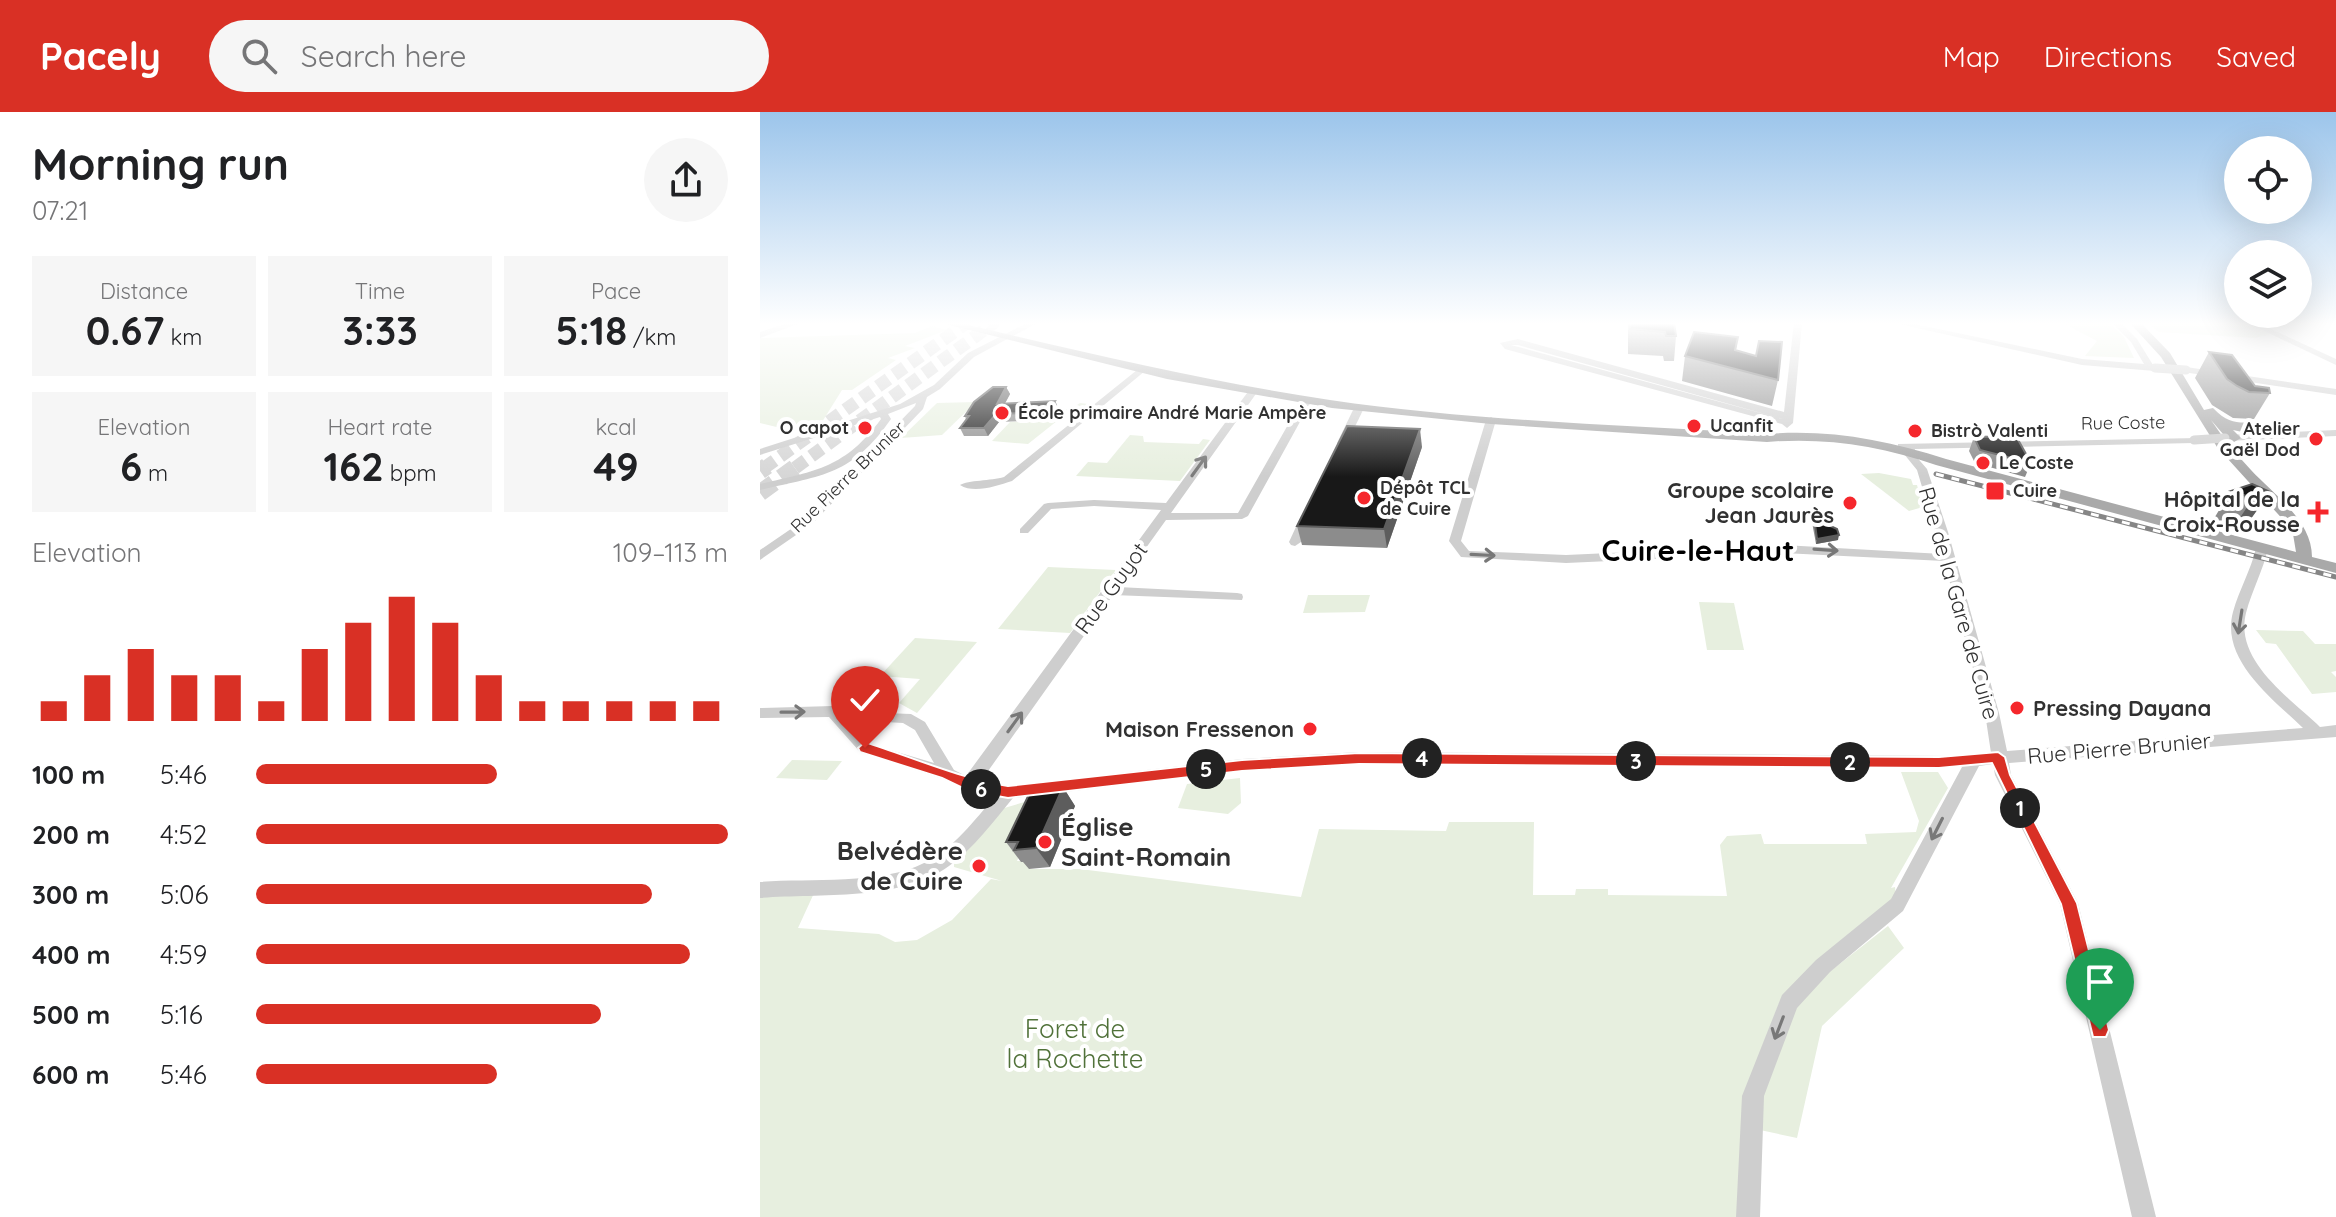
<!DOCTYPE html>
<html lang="en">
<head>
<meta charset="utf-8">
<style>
	body { margin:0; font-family:Quicksand,sans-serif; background:#f6f6f6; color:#202124; height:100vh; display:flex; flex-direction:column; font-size:30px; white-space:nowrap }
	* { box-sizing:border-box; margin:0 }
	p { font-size:26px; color:#757577 }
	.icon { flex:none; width:44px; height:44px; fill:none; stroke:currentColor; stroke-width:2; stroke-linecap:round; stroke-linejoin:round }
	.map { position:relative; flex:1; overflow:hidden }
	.side { display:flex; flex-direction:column; background:#fff; width:760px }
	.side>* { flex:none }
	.tools { position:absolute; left:1464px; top:24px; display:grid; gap:16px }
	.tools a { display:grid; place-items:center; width:88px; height:88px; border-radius:50%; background:#fff; box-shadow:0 8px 32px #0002; font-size:40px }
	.pin { position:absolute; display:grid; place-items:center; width:68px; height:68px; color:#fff; margin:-82px -34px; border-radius:50% 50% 50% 0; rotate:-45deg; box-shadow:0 0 8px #0007 }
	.pin .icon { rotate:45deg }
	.km { position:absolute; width:40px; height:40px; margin:-20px; border-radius:50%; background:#222; color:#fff; font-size:22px; line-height:40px; text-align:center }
	.round { display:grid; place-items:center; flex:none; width:84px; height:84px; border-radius:42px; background:#f6f6f6 }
	.summary { display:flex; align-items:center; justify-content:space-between; height:136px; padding:0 32px }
	h1 { font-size:44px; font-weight:700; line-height:60px }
	.stats { display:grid; grid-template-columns:repeat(3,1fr); gap:12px; height:136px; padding:8px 32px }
	.stats div { display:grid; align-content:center; border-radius:0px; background:#f6f6f6; text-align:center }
	.stats b { font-size:40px; font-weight:700 }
	.stats small { font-size:22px; font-weight:400 }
	.stats p { font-size:22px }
	.chart { height:224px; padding:16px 32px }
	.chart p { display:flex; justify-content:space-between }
	.chart svg { width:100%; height:144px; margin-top:8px; stroke:#d93025; stroke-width:6 }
	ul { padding:0 32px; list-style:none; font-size:26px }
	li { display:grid; grid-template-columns:128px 96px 1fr; align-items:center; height:60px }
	li i { height:20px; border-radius:10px; background:#d93025 }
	header { display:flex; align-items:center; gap:48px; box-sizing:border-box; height:112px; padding:0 40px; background:#d93025; color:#fff }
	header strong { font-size:38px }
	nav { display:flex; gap:44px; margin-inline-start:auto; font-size:28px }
	.search { width:560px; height:72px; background:#f6f6f6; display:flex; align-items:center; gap:20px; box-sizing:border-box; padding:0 28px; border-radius:44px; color:#757577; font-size:30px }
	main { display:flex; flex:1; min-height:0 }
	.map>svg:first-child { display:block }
	.green { fill:#e7efdf }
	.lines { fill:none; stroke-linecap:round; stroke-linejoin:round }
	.highway-tunnel-far1 { stroke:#d6d6d6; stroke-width:13; stroke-dasharray:13 7; stroke-linecap:butt }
	.highway-tunnel { stroke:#d6d6d6; stroke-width:17; stroke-dasharray:17 9; stroke-linecap:butt }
	.minor { fill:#cecece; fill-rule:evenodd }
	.major { fill:#a9a9a9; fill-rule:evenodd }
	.rail-casing { stroke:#868686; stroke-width:5 }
	.rail { stroke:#fff; stroke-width:3; stroke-dasharray:8; stroke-linecap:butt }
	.minor-bridge { stroke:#cecece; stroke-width:9 }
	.wall { fill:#8c8c8c }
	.shaded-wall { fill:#5d5d5d }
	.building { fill:#181818; stroke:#5d5d5d; stroke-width:2 }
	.oneway { stroke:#787878 }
	.route { fill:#d93025; stroke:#fff; stroke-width:2 }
	.poi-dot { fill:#f5272c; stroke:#fff; stroke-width:3 }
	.labels { text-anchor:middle; stroke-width:8; stroke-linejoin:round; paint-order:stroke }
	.far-poi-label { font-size:18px; font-weight:bold; fill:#313131; stroke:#fff; text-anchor:start }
	.far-street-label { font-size:18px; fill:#313131; stroke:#fff }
	.poi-label { font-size:22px; font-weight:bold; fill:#313131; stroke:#fff; text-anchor:end }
	.street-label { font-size:22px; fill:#313131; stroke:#fff }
	.near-poi-label { font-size:26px; font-weight:bold; fill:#313131; stroke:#fff; text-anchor:start }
	.near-park-label { font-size:26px; fill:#51723a; stroke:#fff }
	.district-label { font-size:30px; font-weight:bold; fill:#000; stroke:#fff }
</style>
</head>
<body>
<header>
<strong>Pacely</strong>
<div class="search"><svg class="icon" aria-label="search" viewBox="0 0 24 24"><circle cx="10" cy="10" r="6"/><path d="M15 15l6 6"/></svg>Search here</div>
<nav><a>Map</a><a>Directions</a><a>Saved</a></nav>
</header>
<main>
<section class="side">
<div class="summary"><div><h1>Morning run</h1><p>07:21</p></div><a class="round"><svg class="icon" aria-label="share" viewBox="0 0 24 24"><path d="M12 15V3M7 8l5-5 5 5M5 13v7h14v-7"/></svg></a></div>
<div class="stats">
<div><p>Distance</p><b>0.67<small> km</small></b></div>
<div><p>Time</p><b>3:33</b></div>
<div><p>Pace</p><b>5:18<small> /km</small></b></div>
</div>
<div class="stats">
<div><p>Elevation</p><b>6<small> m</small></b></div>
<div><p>Heart rate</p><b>162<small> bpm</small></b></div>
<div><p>kcal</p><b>49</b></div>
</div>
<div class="chart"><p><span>Elevation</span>109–113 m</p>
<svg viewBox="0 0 160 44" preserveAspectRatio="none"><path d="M5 44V38M15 44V30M25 44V22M35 44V30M45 44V30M55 44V38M65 44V22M75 44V14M85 44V6M95 44V14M105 44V30M115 44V38M125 44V38M135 44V38M145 44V38M155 44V38"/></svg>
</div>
<ul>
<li><b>100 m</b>5:46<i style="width:51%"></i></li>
<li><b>200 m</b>4:52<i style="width:100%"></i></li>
<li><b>300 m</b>5:06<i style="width:84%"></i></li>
<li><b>400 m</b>4:59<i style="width:92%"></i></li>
<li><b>500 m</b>5:16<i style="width:73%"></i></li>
<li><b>600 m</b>5:46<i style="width:51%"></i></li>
</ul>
</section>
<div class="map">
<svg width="1576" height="1105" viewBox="0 0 1576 1105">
	<rect width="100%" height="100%" fill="#fff"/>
	<!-- green -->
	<g class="green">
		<path d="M1301 210H1349L1364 225 1374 246 1325 244 1337 229Z"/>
		<path d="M1387 210H1484L1511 222 1495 226 1399 220Z"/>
		<path d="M172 214 187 218 145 234 155 236 128 246 136 248 92 278H82L62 310 25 317 0 311V226L155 221Z"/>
		<path d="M216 290 182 323 141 326 177 291Z"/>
		<path d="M320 291 329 292 311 305H302L268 332 232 329 250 310 291 308 299 297H311Z"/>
		<path d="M370 323 383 324 384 330 439 332 443 327 450 328 420 369 316 364 328 350 347 351Z"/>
		<path d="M1119 361 1151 367 1153 373H1157L1163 395 1149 399 1101 362Z"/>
		<path d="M288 455 356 458 310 521 238 517Z"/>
		<path d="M548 483H610L605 500 543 501Z"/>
		<path d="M939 490 974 491 984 538H947Z"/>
		<path d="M1496 518 1543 519 1555 532H1576V559L1571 560 1576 565V580L1552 582 1516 532 1506 531Z"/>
		<path d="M155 526 217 530 157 601 139 591 160 567 120 564Z"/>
		<path d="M32 648 82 649 67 668 16 666Z"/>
		<path d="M1141 660H1178L1188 676 1131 776 1135 775 1136 786 1061 846 1020 889 985 979 980 1105H0V783L55 779 38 816 119 822 135 830 157 828 192 808 231 767 242 769 194 755V748L241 697 271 688 281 694 257 749H272L270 757H320L541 785 559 717 686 719 689 710H774L773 783H815L816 777H848V783L967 784 960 733 967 724 1001 722 1004 732H1107L1105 722 1156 720 1159 709Z"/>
		<path d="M480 666 481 691 468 702 418 696 427 672Z"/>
		<path d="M1128 814 1144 836 1062 914 1037 1026 1000 1018V988L1034 896 1059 868Z"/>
	</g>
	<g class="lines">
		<!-- highway-tunnel-far1 -->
		<g class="highway-tunnel-far1">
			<path d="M4 356 208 210"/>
			<path d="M35 356 235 210"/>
		</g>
		<!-- highway-tunnel -->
		<g class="highway-tunnel">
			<path d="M0 359 7 354"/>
			<path d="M0 381 37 354"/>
		</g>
		<!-- minor -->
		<g class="minor">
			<path d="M31 210H43L0 226V220Z"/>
			<path d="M234 210H243L230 222H224V218Z"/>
			<path d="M269 210H279L214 245 180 277 167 285 163 297 52 412 0 448V438L44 408 155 294 156 291 128 302 131 307C91 364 63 363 0 378V372C56 359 85 356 121 307L120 305 0 343V337L140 292 174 273 208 241Z"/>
			<path d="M1034 210H1042L1033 311 1027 316 1022 312 745 237 740 231 758 227 1024 300ZM751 233H758L1023 307Z"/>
			<path d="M1130 210H1145L1322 247 1384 252 1371 230 1351 210H1360L1377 227 1393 253 1399 256 1395 259 1322 253Z"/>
			<path d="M1485 210H1496L1576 247V253Z"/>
			<path d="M1569 210H1576V214Z"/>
			<path d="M382 254 385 255V259L252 369C236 374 214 382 200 373 208 368 231 369 244 365Z"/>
			<path d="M1426 255 1576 277V283L1423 260 1421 258Z"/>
			<path d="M493 276 498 279 411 401H478L542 288 550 286 552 288 488 404 482 407 406 408 358 475 477 481 482 482 483 485 482 488 353 483 221 669 248 674 482 647 599 640 1189 644 1231 641 1225 601 1184 449 1023 441 806 451 701 445 689 429 726 308 731 305 736 308 701 429 709 439 806 443 1023 433 1182 442 1157 358 1144 342 1145 337 1138 336V332L1438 326V330L1434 331 1155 337 1154 342 1167 357 1188 420 1239 601 1247 639 1543 616C1513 587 1460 548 1473 500 1479 478 1491 458 1496 436L1502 432 1508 436C1503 459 1492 478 1486 501 1474 549 1530 586 1560 615L1576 613V625L1249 651 1251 663 1318 791 1396 1105H1372L1300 792 1235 663 1233 652 1219 654 1143 799 1070 860 1037 896 1004 984 1000 1105H976L982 984 1022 883 1056 848 1131 787 1202 655 599 652 482 659 253 686C233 710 214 736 189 754 139 790 58 781 0 786V770C47 766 122 773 164 751 193 737 215 708 235 684L209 679 183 667 100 640 69 605 0 606V596L73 594 100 600 151 602 165 610 194 658 206 664 401 398 334 394 291 397 268 421H260V417L284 392 288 391 334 388 406 391 490 277ZM90 608 143 611 155 618 174 651 110 632Z"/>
			<path d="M599 293 604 296 587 331 578 333 577 331 594 296Z"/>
			<path d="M1576 318V324L1465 329 1460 326 1465 323Z"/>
			<path d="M547 401 553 404 541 430 535 434 531 433 529 430 541 404Z"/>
		</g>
		<!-- major -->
		<path class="major" d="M177 210H195C320 239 444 269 570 288 714 309 862 313 1007 322 1069 317 1127 328 1186 347L1536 440 1533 422 1527 412 1457 335 1401 245 1369 210H1380L1410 241 1444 298 1453 296C1473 317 1483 308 1508 311V317L1487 321 1473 318 1481 326 1474 330 1469 329 1451 308C1463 326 1476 342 1491 358 1514 383 1552 408 1552 445L1576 451V461L1176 353C1121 334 1065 325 1007 330L731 312 572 296 407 267Z"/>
		<defs>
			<path id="rail" d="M1176 362 1576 465"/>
		</defs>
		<!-- rail casing -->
		<use href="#rail" class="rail-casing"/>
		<!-- rail -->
		<use href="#rail" class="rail"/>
		<!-- minor-bridge -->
		<g class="minor-bridge">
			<path d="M1395 256 1426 258"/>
			<path d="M1434 328 1465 326"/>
		</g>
	</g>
	<!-- wall -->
	<g class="wall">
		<path d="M868 210H914L916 224 914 249H904L903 244 868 242Z"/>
		<path d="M978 225 976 239 1018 268 1012 294 922 269 925 244Z"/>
		<path d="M1449 240 1495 274 1510 281 1494 307 1473 306 1452 293 1435 266Z"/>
		<path d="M246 275 250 282 245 291 295 289 299 297 291 308 239 310 228 324H204L200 316 206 308 205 304Z"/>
		<path d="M1214 325 1271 351 1265 365 1215 351 1209 339Z"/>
		<path d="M662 335 627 436 542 433 537 414Z"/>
		<path d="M1471 379 1510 380 1490 408 1474 415 1453 408Z"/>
		<path d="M1054 405 1066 412 1078 428 1056 432 1052 410Z"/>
		<path d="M303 675 315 694 290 755 269 757 263 750H261L246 730Z"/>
	</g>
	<!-- shaded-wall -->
	<g class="shaded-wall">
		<path d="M246 275 250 282 241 299 237 292Z"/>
		<path d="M295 289 299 297 291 308 288 300Z"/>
		<path d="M236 302 239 310 228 324 224 316Z"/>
		<path d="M660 317 662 335 627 436 624 417Z"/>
		<path d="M1510 380 1490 408 1474 415 1493 386Z"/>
		<path d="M1079 423 1078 428 1056 432 1057 427Z"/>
		<path d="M303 675 315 694 290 755 276 736Z"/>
	</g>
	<!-- building -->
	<g class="building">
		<path d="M869 210H914L916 224H906L905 220 870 217Z"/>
		<path d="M934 220 978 225 975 238 996 244 999 229 1022 230 1018 268 925 244Z"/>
		<path d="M1449 240 1472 243 1495 274 1509 276 1510 281 1489 280 1477 274 1467 267Z"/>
		<path d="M233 275H246L237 292 295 289 288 300 236 302 224 316H200L209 304H205L214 290Z"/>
		<path d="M587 314 660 317 624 417 537 414Z"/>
		<path d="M1256 324 1271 351 1220 338 1214 325Z"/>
		<path d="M1492 372 1510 380 1493 386 1471 379Z"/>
		<path d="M1054 405 1065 406 1066 412 1077 417 1079 423 1057 427Z"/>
		<path d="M303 675 276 736 254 738 258 730H246L272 676Z"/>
	</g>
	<!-- one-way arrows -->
	<defs><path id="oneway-shaft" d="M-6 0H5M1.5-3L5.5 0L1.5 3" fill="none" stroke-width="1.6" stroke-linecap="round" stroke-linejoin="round" transform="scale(2)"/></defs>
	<g class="oneway">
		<use href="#oneway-shaft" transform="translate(439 354) rotate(-54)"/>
		<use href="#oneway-shaft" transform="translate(1066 438) rotate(4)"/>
		<use href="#oneway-shaft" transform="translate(723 443) rotate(3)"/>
		<use href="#oneway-shaft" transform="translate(1480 510) rotate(99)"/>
		<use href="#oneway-shaft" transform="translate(33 600) rotate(-1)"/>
		<use href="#oneway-shaft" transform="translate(255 610) rotate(-54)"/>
		<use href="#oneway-shaft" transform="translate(1177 717) rotate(117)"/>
		<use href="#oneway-shaft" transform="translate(1019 916) rotate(111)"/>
	</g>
	<!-- sky -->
	<linearGradient id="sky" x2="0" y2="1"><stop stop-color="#9cc5eb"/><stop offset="0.58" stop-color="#fff"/><stop offset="1" stop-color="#fff" stop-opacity="0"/></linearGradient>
	<rect width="1576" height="365" fill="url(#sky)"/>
	<!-- route -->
	<path class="route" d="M105 630C152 645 199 666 248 674L482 648 599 641 1179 645 1238 640 1245 645 1250 663 1317 791 1349 918 1346 925H1333L1301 792 1232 651 1179 656 599 652 482 659 248 686 209 679 182 666 100 640 98 636Z"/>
	<!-- markers -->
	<g class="poi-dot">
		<circle cx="242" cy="301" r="8"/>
		<circle cx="934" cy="314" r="8"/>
		<circle cx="105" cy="316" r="8"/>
		<circle cx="1155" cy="319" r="8"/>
		<circle cx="1556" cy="327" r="8"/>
		<circle cx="1223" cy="351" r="8"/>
		<rect x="1225" y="369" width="20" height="20" rx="4"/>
		<circle cx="604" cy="386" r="8"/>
		<circle cx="1090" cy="391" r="8"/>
		<path d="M1554 388h8v8h8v8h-8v8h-8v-8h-8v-8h8z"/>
		<circle cx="1257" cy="596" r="8"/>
		<circle cx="550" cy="617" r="8"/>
		<circle cx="285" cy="730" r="8"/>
		<circle cx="219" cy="754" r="8"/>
	</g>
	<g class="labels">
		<!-- far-poi labels -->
		<g class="far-poi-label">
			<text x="258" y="307">École primaire André Marie Ampère</text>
			<text x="950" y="320">Ucanfit</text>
			<text x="89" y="322" text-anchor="end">O capot</text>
			<text x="1540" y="323" text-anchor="end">Atelier<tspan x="1540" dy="21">Gaël Dod</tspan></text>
			<text x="1171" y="325">Bistrò Valenti</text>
			<text x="1239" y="357">Le Coste</text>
			<text x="620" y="382">Dépôt TCL<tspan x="620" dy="21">de Cuire</tspan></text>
			<text x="1253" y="385">Cuire</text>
		</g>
		<!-- far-street labels -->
		<g class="far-street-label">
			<text transform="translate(1363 311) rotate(-1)" y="6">Rue Coste</text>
			<text transform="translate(88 365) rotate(-44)" y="6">Rue Pierre Brunier</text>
		</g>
		<!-- poi labels -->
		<g class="poi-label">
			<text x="1074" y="386">Groupe scolaire<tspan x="1074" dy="25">Jean Jaurès</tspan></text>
			<text x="1540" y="395">Hôpital de la<tspan x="1540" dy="25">Croix-Rousse</tspan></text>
			<text x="1273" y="604" text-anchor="start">Pressing Dayana</text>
			<text x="534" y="625">Maison Fressenon</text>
		</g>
		<!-- street labels -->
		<g class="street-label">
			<text transform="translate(351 476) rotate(-54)" y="8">Rue Guyot</text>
			<text transform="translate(1199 491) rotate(74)" y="8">Rue de la Gare de Cuire</text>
			<text transform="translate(1359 636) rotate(-5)" y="8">Rue Pierre Brunier</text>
		</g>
		<!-- near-poi labels -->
		<g class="near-poi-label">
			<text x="301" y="724">Église<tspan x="301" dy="30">Saint-Romain</tspan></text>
			<text x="203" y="748" text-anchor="end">Belvédère<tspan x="203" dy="30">de Cuire</tspan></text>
		</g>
		<!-- near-park labels -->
		<g class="near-park-label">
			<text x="315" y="926">Foret de<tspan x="315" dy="30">la Rochette</tspan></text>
		</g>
		<!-- district labels -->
		<g class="district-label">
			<text x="938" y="449">Cuire-le-Haut</text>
		</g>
	</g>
</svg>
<div class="tools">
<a><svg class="icon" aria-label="locate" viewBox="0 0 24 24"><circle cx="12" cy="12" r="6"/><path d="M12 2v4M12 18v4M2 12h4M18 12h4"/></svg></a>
<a><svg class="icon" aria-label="layers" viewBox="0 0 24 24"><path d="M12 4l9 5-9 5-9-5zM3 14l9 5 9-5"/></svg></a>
</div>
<div class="pin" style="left:1340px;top:918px;background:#1e9e55"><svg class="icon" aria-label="arrive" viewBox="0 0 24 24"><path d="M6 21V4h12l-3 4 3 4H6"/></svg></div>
<div class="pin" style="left:105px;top:636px;background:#d93025"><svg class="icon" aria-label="check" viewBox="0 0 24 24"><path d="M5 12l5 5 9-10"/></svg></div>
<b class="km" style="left:1260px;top:696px">1</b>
<b class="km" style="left:1090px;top:650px">2</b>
<b class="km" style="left:876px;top:649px">3</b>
<b class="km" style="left:662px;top:646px">4</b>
<b class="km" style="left:446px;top:657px">5</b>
<b class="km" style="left:221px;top:677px">6</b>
</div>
</main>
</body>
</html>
